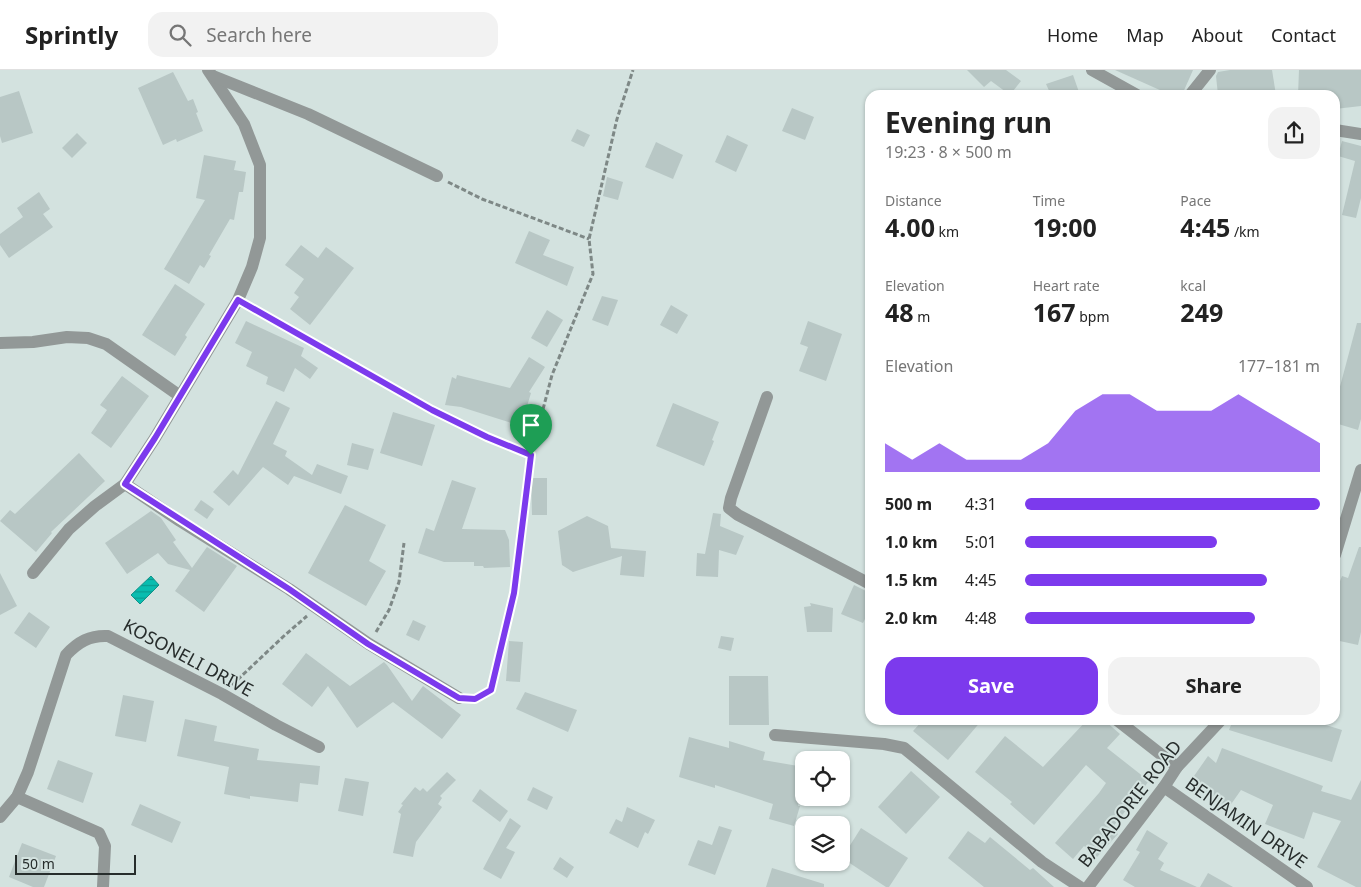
<!DOCTYPE html>
<html lang="en">
<head>
<meta charset="utf-8">
<style>
	body { margin:0; font-family:"Noto Sans",sans-serif; background:#f2f2f2; color:#222; height:100vh; display:flex; flex-direction:column; font-size:19px; white-space:nowrap }
	* { box-sizing:border-box; margin:0 }
	p { font-size:16px; color:#767676 }
	.icon { flex:none; width:28px; height:28px; fill:none; stroke:currentColor; stroke-width:2; stroke-linecap:round; stroke-linejoin:round }
	.map { position:relative; flex:1; overflow:hidden }
	.sheet { position:absolute; left:865px; top:20px; width:475px; height:635px; display:flex; flex-direction:column; background:#fff; border-radius:15px; box-shadow:0 1px 4px #0004 }
	.sheet>* { flex:none }
	.controls { position:absolute; left:795px; top:681px; display:grid; gap:10px }
	.controls a { display:grid; place-items:center; width:55px; height:55px; border-radius:10px; background:#fff; box-shadow:0 1px 4px #0004; font-size:25px }
	.scale { position:absolute; left:15px; bottom:12px; width:121px; box-sizing:border-box; padding-left:5px; border:2px solid #272d2c; border-top:0; font-size:14px; line-height:18px; white-space:nowrap; color:#272d2c; -webkit-text-stroke:4px #d3e2df; paint-order:stroke }
	.pin { position:absolute; display:grid; place-items:center; width:42px; height:42px; color:#fff; margin:-51px -21px; border-radius:50% 50% 50% 0; rotate:-45deg; box-shadow:0 0 5px #0007 }
	.pin .icon { rotate:45deg }
	.round { display:grid; place-items:center; flex:none; width:52px; height:52px; border-radius:15px; background:#f2f2f2 }
	.summary { display:flex; align-items:center; justify-content:space-between; height:85px; padding:0 20px }
	h1 { font-size:28px; font-weight:700; line-height:38px }
	.metrics { display:grid; grid-template-columns:repeat(3,1fr); gap:8px; height:85px; padding:5px 20px }
	.metrics div { display:grid; align-content:center }
	.metrics b { font-size:25px; font-weight:700 }
	.metrics small { font-size:14px; font-weight:400 }
	.metrics p { font-size:14px }
	.chart { height:140px; padding:10px 20px }
	.chart p { display:flex; justify-content:space-between }
	.chart svg { width:100%; height:90px; margin-top:5px; fill:#7c3aed; opacity:.7 }
	.button { display:flex; gap:10px; margin-top:auto; padding:10px 20px }
	.button a { flex:1; height:58px; border-radius:15px; background:#7c3aed; color:#fff; font-size:20px; font-weight:700; line-height:58px; text-align:center }
	.button a+a { background:#f2f2f2; color:#222 }
	ul { padding:0 20px; list-style:none; font-size:16px }
	li { display:grid; grid-template-columns:80px 60px 1fr; align-items:center; height:38px }
	li i { height:12px; border-radius:6px; background:#7c3aed }
	header { display:flex; align-items:center; gap:30px; box-sizing:border-box; height:70px; padding:0 25px; background:#fff; border-bottom:1px solid #e0e0e0 }
	header strong { font-size:24px }
	nav { display:flex; gap:28px; margin-inline-start:auto; font-size:18px }
	.search { width:350px; height:45px; background:#f2f2f2; display:flex; align-items:center; gap:12px; box-sizing:border-box; padding:0 18px; border-radius:15px; color:#767676; font-size:19px }
	.map>svg:first-child { display:block }
	.water { fill:url(#water-rules); stroke:#119288 }
	.building { fill:#b8c7c5 }
	.lines { fill:none; stroke-linecap:round; stroke-linejoin:round }
	.path { stroke:#7e8886; stroke-width:3; stroke-dasharray:5 2.5; stroke-linecap:butt }
	.minor { stroke:#929897; stroke-width:12 }
	.route-casing { stroke:#fff; stroke-width:10 }
	.route { stroke:#7c3aed; stroke-width:6 }
	.labels { text-anchor:middle; stroke-width:4; stroke-linejoin:round; paint-order:stroke }
	.street-label { font-size:18px; fill:#272d2c; stroke:#d3e2df }
</style>
</head>
<body>
<header>
<strong>Sprintly</strong>
<div class="search"><svg class="icon" aria-label="search" viewBox="0 0 24 24"><circle cx="10" cy="10" r="6"/><path d="M15 15l6 6"/></svg>Search here</div>
<nav><a>Home</a><a>Map</a><a>About</a><a>Contact</a></nav>
</header>
<div class="map">
<svg width="1361" height="817" viewBox="0 0 1361 817">
	<defs>
		<pattern id="water-rules" width="6" height="5" patternUnits="userSpaceOnUse" patternTransform="scale(1.25)"><rect width="6" height="5" fill="#08bdb0"/><path d="M0 2.5h6" fill="none" stroke="#099a8f"/></pattern>
	</defs>
	<rect width="100%" height="100%" fill="#d3e2df"/>
	<!-- water -->
	<path class="water" d="M151 506 159 515 140 534 131 525Z"/>
	<!-- building -->
	<g class="building">
		<path d="M967 0H1006L1021 11 1010 25 991 11 984 17Z"/>
		<path d="M1115 0H1193L1182 25H1171Z"/>
		<path d="M1230 0H1272L1276 25H1218L1216 6 1218 2Z"/>
		<path d="M1299 0H1361V36L1335 39V25H1298Z"/>
		<path d="M173 2 188 31 193 29 198 42 196 43 203 61 177 72 176 69 163 75 138 18Z"/>
		<path d="M1073 5 1080 25H1051L1046 14Z"/>
		<path d="M19 21 33 63 2 73 0 66V27Z"/>
		<path d="M792 38 814 47 805 70 782 61Z"/>
		<path d="M577 59 590 65 584 77 571 71Z"/>
		<path d="M77 63 87 73 72 88 62 78Z"/>
		<path d="M727 65 748 75 736 102 715 92Z"/>
		<path d="M1342 71 1361 76V128L1356 148 1342 145 1355 91 1338 86Z"/>
		<path d="M656 72 683 85 673 109 645 97Z"/>
		<path d="M204 85 236 91 234 100 246 102 243 122H239L234 150 230 149 209 185 211 186 204 198 200 195 189 214 164 199 205 130 196 128Z"/>
		<path d="M607 107 623 112 618 130 603 126Z"/>
		<path d="M39 122 50 139 43 144 53 157 9 188 0 175V164L23 147 17 138Z"/>
		<path d="M529 161 550 170 543 185 574 197 567 216 515 193Z"/>
		<path d="M301 175 318 188 326 177 354 198 310 255 290 239 299 227 294 223 304 209 285 195Z"/>
		<path d="M175 214 205 234 185 265 187 267 175 286 142 265Z"/>
		<path d="M602 226 618 230 608 256 592 250Z"/>
		<path d="M671 235 688 245 677 264 660 255Z"/>
		<path d="M547 240 563 250 547 277 531 268Z"/>
		<path d="M246 251 304 278 301 286 318 298 310 309 295 298 284 322 266 314 268 307 246 296 252 282 235 273Z"/>
		<path d="M808 251 842 264 826 311 799 301 808 277 800 274Z"/>
		<path d="M1357 253H1361V349L1358 360 1335 353V323L1338 324Z"/>
		<path d="M529 287 545 297 529 322 531 323 521 356 461 337 445 335 452 307 456 309 457 305 510 318Z"/>
		<path d="M122 306 149 326 111 378 91 363 107 340 100 335Z"/>
		<path d="M276 331 290 338 273 374 287 381 285 386 312 405 317 394 348 406 341 424 294 406 288 415 263 397 229 436 213 422 233 400 238 405Z"/>
		<path d="M673 333 719 352 712 370 714 371 704 396 656 376Z"/>
		<path d="M393 342 435 355 422 396 380 383Z"/>
		<path d="M352 373 374 379 368 400 347 395Z"/>
		<path d="M79 383 105 411 51 462 52 463 36 482 0 451 10 440 15 444Z"/>
		<path d="M531 408H547V445H532Z"/>
		<path d="M452 410 476 418 462 459 505 460 509 470 510 497 484 498 483 496H474V492H444L418 483 426 458 434 461Z"/>
		<path d="M201 430 214 439 207 449 194 440Z"/>
		<path d="M345 435 386 455 369 491 386 501 366 536 308 503Z"/>
		<path d="M151 441 161 448 176 470 173 472 192 498 207 477 237 496 204 542 175 521 190 500 168 494 158 483 127 504 105 473Z"/>
		<path d="M713 443 721 444 720 456 744 466 736 485 719 480 718 507 696 506 697 483 705 484Z"/>
		<path d="M587 446 608 456 611 478 646 481 644 507 620 505 622 486 573 502 562 495 558 461Z"/>
		<path d="M1359 477H1361V562L1358 575 1335 570V524L1342 506 1348 508Z"/>
		<path d="M0 503 17 536 0 545Z"/>
		<path d="M854 515 870 523V539L863 553 841 544Z"/>
		<path d="M810 533 833 538 832 562H807L804 537 811 536Z"/>
		<path d="M29 542 50 557 36 578 14 563Z"/>
		<path d="M413 550 426 556 419 571 406 565Z"/>
		<path d="M721 566 734 568 731 581 718 578Z"/>
		<path d="M509 571 523 572 520 612 506 611Z"/>
		<path d="M306 583 350 616 384 592 387 595 412 631 423 616 461 645 442 669 393 632 357 658 328 616 312 637 282 614Z"/>
		<path d="M729 606H768L769 655H729Z"/>
		<path d="M525 622 577 640 568 662 516 639Z"/>
		<path d="M123 625 154 631 146 672 115 666Z"/>
		<path d="M185 649 217 656 214 671 259 679 257 690 320 696 318 715 300 713 298 732 250 726V729L224 724 229 697 177 686Z"/>
		<path d="M923 650H982L948 690 913 661Z"/>
		<path d="M1087 650H1104L1120 664 1107 678 1149 711 1112 758 1118 764 1097 787 1084 776 1073 789 1055 773 1099 723 1106 713 1086 695 1034 755 1010 734 1012 732 975 702 1005 666 1043 697Z"/>
		<path d="M1233 650H1328L1326 655 1342 660 1332 692 1229 660Z"/>
		<path d="M689 667 729 678V671L765 682 763 690 804 697 798 736H800L794 756 769 749 773 734 715 715V718L679 707Z"/>
		<path d="M1222 678 1323 716 1321 721 1351 730 1361 710V817H1356L1317 797 1341 751 1313 742 1304 769 1265 754 1273 735 1241 720 1227 740 1194 716 1199 710 1194 706 1208 686 1216 693Z"/>
		<path d="M58 690 93 703 83 733 47 719Z"/>
		<path d="M911 701 940 727 906 764 878 737Z"/>
		<path d="M447 702 456 710 440 726 442 728 438 734 442 737 416 772 413 787 393 783 401 744 398 742 403 735 401 734 415 717 420 721 423 718 427 722Z"/>
		<path d="M345 708 369 712 363 746 338 741Z"/>
		<path d="M533 717 553 727 547 740 527 730Z"/>
		<path d="M480 719 508 741 500 752 472 731Z"/>
		<path d="M140 734 181 752 172 773 131 755Z"/>
		<path d="M627 737 655 750 648 764 645 762 638 778 609 763 616 749 622 752Z"/>
		<path d="M510 748 521 756 506 778 515 782 501 809 483 799Z"/>
		<path d="M719 756 732 760 715 805 688 795 698 770 712 775Z"/>
		<path d="M861 758 908 788 889 817H886L842 788Z"/>
		<path d="M1147 760 1168 773 1158 789 1164 793 1160 800 1197 817H1135L1123 810 1140 782 1136 780Z"/>
		<path d="M968 761 985 773 990 767 1030 800 1033 798 1054 817H984L948 788Z"/>
		<path d="M22 773 56 786 44 817H33L9 807Z"/>
		<path d="M560 787 574 797 567 808 553 799Z"/>
		<path d="M772 798 824 814V817H766Z"/>
		<path d="M1208 803 1233 817H1200Z"/>
	</g>
	<g class="lines">
		<!-- path -->
		<g class="path">
			<path d="M448 112 482 129 589 169"/>
			<path d="M249 237 432 340 487 367 531 385"/>
			<path d="M376 562 389 540 399 512 404 473"/>
			<path d="M232 615 285 565 307 546"/>
			<path d="M472 629H475L491 620 514 523 531 385 552 305 593 204 589 169 617 49 633 0"/>
		</g>
		<!-- minor -->
		<g class="minor">
			<path d="M208 0 244 54 260 95V168L252 197 238 230 155 368 125 414 180 451 289 519 369 574 459 628"/>
			<path d="M1092 0 1137 25"/>
			<path d="M213 6 308 44 437 106"/>
			<path d="M1190 25 1210 0"/>
			<path d="M1335 60 1361 64"/>
			<path d="M0 273 33 272 67 267 88 268 106 274 180 326"/>
			<path d="M767 327 731 428 729 438 738 445 870 514"/>
			<path d="M1335 485 1361 400"/>
			<path d="M33 503 69 459 95 436 125 414"/>
			<path d="M1117 650 1177 697"/>
			<path d="M775 665 884 674 904 678 1042 792 1080 817"/>
			<path d="M1164 717 1307 817"/>
			<path d="M17 727 99 763 105 776 103 817"/>
			<path d="M0 747 17 727 28 702 66 585C78 572 90 565 108 566L222 624 276 655 319 677"/>
			<path d="M1088 817 1164 717 1177 697 1221 650"/>
		</g>
	</g>
	<g class="lines">
		<defs>
			<path id="route" d="M238 230 432 340 487 367 531 385 514 523 491 620 475 629 459 628 368 574 289 519 125 414 155 368Z"/>
		</defs>
		<!-- route casing -->
		<use href="#route" class="route-casing"/>
		<!-- route -->
		<use href="#route" class="route"/>
	</g>
	<g class="labels">
		<!-- street labels -->
		<g class="street-label">
			<text transform="translate(188 588) rotate(28)" y="6">KOSONELI DRIVE</text>
			<text transform="translate(1130 734) rotate(-52)" y="6">BABADORIE ROAD</text>
			<text transform="translate(1246 753) rotate(35)" y="6">BENJAMIN DRIVE</text>
		</g>
	</g>
</svg>
<div class="controls">
<a><svg class="icon" aria-label="locate" viewBox="0 0 24 24"><circle cx="12" cy="12" r="6"/><path d="M12 2v4M12 18v4M2 12h4M18 12h4"/></svg></a>
<a><svg class="icon" aria-label="layers" viewBox="0 0 24 24"><path d="M12 4l9 5-9 5-9-5zM3 14l9 5 9-5"/></svg></a>
</div>
<div class="scale">50 m</div>
<div class="pin" style="left:531px;top:385px;background:#1e9e55"><svg class="icon" aria-label="arrive" viewBox="0 0 24 24"><path d="M6 21V4h12l-3 4 3 4H6"/></svg></div>
<section class="sheet">
<div class="summary"><div><h1>Evening run</h1><p>19:23 · 8 × 500 m</p></div><a class="round"><svg class="icon" aria-label="share" viewBox="0 0 24 24"><path d="M12 15V3M7 8l5-5 5 5M5 13v7h14v-7"/></svg></a></div>
<div class="metrics">
<div><p>Distance</p><b>4.00<small> km</small></b></div>
<div><p>Time</p><b>19:00</b></div>
<div><p>Pace</p><b>4:45<small> /km</small></b></div>
</div>
<div class="metrics">
<div><p>Elevation</p><b>48<small> m</small></b></div>
<div><p>Heart rate</p><b>167<small> bpm</small></b></div>
<div><p>kcal</p><b>249</b></div>
</div>
<div class="chart"><p><span>Elevation</span>177–181 m</p>
<svg viewBox="0 0 160 44" preserveAspectRatio="none"><path d="M0 44V30L10 38L20 30L30 38L40 38L50 38L60 30L70 14L80 6L90 6L100 14L110 14L120 14L130 6L140 14L150 22L160 30V44z"/></svg>
</div>
<ul>
<li><b>500 m</b>4:31<i style="width:100%"></i></li>
<li><b>1.0 km</b>5:01<i style="width:65%"></i></li>
<li><b>1.5 km</b>4:45<i style="width:82%"></i></li>
<li><b>2.0 km</b>4:48<i style="width:78%"></i></li>
</ul>
<div class="button"><a>Save</a><a>Share</a></div>
</section>
</div>
</body>
</html>
